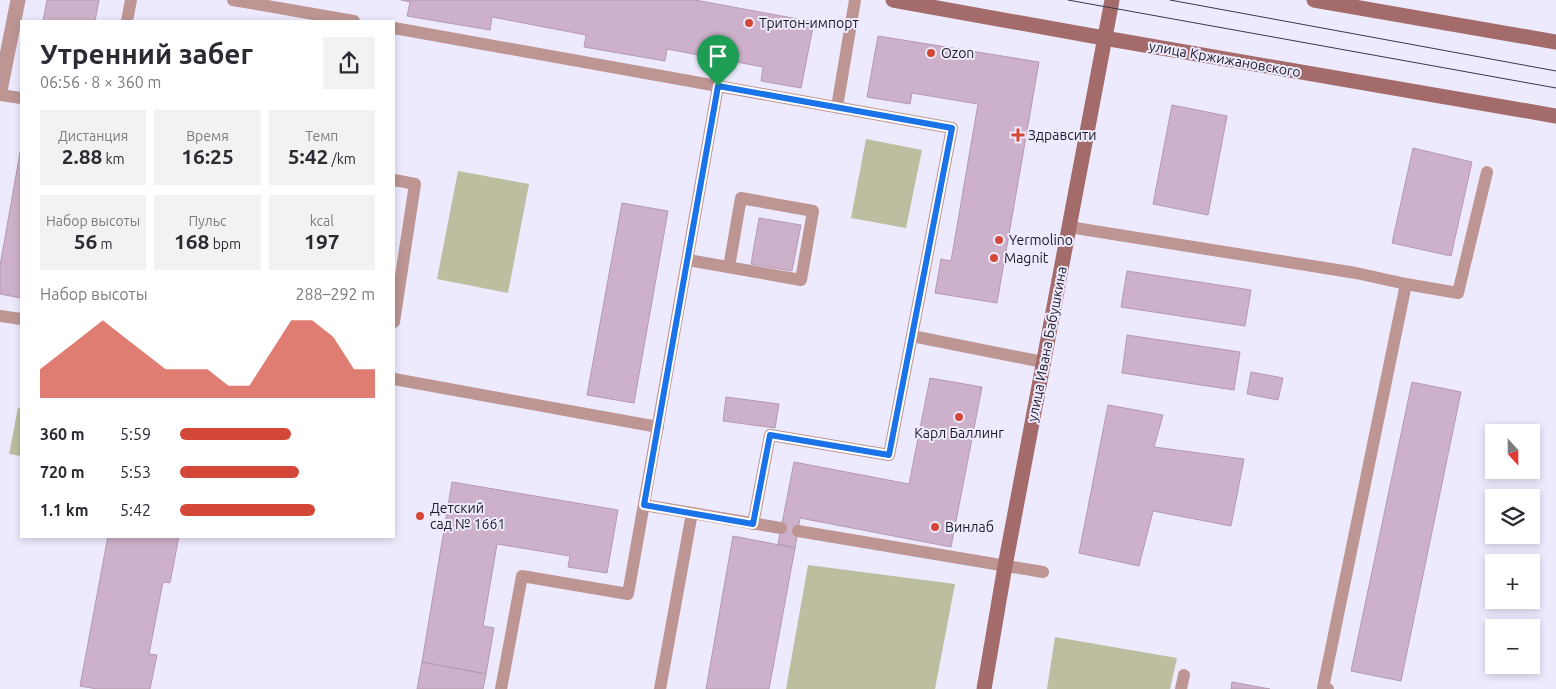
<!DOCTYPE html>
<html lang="ru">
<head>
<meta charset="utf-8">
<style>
	body { margin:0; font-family:Ubuntu,sans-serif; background:#f2f2f3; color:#2b2b33; height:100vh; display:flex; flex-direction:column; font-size:19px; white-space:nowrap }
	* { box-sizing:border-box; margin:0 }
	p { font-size:16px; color:#7c7c81 }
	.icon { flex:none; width:28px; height:28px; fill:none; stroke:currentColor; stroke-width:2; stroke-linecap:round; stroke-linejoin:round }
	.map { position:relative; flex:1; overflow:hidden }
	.sheet { position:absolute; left:20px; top:20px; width:375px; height:518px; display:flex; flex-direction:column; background:#fff; border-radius:0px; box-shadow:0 2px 8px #0003 }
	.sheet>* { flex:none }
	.needle { width:32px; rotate:159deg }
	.controls { position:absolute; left:1485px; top:424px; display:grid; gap:10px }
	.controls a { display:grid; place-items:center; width:55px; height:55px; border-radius:0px; background:#fff; box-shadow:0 2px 8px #0003; font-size:25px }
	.pin { position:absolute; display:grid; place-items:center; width:42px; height:42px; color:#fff; margin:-51px -21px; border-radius:50% 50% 50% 0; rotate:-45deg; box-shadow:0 0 5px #0007 }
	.pin .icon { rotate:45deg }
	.round { display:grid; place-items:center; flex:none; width:52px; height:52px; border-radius:0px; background:#f2f2f3 }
	.overview { display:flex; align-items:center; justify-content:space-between; height:85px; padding:0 20px }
	h1 { font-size:28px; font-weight:700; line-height:38px }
	.stats { display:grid; grid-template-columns:repeat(3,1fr); gap:8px; height:85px; padding:5px 20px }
	.stats div { display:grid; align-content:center; border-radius:0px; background:#f2f2f3; text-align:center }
	.stats b { font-size:21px; font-weight:700 }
	.stats small { font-size:14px; font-weight:400 }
	.stats p { font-size:14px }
	.chart { height:140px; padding:10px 20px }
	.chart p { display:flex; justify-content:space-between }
	.chart svg { width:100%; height:90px; margin-top:5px; fill:#d44737; opacity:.7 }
	ul { padding:0 20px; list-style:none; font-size:16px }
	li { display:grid; grid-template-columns:80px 60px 1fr; align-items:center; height:38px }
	li i { height:12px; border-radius:6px; background:#d44737 }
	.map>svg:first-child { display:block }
	.green { fill:#bcbe9f }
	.building { fill:#cdb1ca; stroke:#b499b1 }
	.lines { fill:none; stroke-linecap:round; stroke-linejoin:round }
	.lane { stroke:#bd9694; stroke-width:12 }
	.street { stroke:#bd9694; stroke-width:15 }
	.secondary { stroke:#a36b6a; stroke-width:15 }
	.tram { stroke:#3a3744; stroke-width:1 }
	.route-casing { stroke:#fff; stroke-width:10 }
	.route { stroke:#1a73e8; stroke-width:6 }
	.poi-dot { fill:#d44737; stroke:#eeeafe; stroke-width:2 }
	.labels { text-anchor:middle; stroke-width:4; stroke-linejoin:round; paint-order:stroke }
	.poi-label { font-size:14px; fill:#1e1b27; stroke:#eeeafe; text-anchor:start }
	.street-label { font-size:14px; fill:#1e1b27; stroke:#eeeafe }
</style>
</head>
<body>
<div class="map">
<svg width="1556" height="689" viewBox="0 0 1556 689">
	<rect width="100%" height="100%" fill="#eeeafe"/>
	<!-- green -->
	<g class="green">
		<path d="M866 139 922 150 906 228 851 218Z"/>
		<path d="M458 171 529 184 508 293 437 279Z"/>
		<path d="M18 408 21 409V456L9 454Z"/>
		<path d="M808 565 955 584 935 689H786Z"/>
		<path d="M1055 637 1177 658 1170 689H1047Z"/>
	</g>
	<!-- building -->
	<g class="building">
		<path d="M47 0H99L95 21H43Z"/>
		<path d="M401 0H695L814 22 801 88 761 81 763 67 667 49 665 61 584 47 586 35 492 17 490 30 407 16 410 2Z"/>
		<path d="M878 36 1039 62 997 303 935 293 941 259 951 261 978 104 912 93 910 104 867 97Z"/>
		<path d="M1172 105 1227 116 1208 215 1153 204Z"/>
		<path d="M21 147V298L0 294V266Z"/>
		<path d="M1413 148 1472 162 1451 256 1392 243Z"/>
		<path d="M622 203 668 211 634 403 587 395Z"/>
		<path d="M759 218 801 225 792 271 751 264Z"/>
		<path d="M1127 271 1251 290 1245 326 1121 307Z"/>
		<path d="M1127 335 1240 352 1234 390 1122 373Z"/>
		<path d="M1251 372 1283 378 1278 400 1247 394Z"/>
		<path d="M930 378 982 387 951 547 800 518 795 548 778 544 794 462 909 484Z"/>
		<path d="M1412 382 1461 392 1401 681 1351 671Z"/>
		<path d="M726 397 779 404 775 428 723 421Z"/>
		<path d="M1108 405 1163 415 1154 447 1244 459 1231 526 1153 511 1139 566 1079 553Z"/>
		<path d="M452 482 618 510 607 573 568 567 570 556 497 544 483 626 494 628 486 674 422 662Z"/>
		<path d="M108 536H179L170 583 163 582 149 654 157 655 150 689H97L80 686Z"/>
		<path d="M733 536 795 548 769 689H706Z"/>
		<path d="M422 662 486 674 483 689H417Z"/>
		<path d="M1232 682 1270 689H1231Z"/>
	</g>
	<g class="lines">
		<!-- lane -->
		<g class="lane">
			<path d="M233 0 354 21"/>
			<path d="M127 21 131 0"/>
			<path d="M394 28 952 128 889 455 770 435 753 524"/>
			<path d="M0 95 21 98"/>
			<path d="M837 107 855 0"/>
			<path d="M394 180 415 184 394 322"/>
			<path d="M1069 227 1356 273 1406 284 1323 688 1328 689"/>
			<path d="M688 260 801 280 813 211 741 198 729 267"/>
			<path d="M1406 284 1458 293 1487 172"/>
			<path d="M0 316 21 319"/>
			<path d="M912 336 1043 362"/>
			<path d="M394 379 658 427"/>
			<path d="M644 505 692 513"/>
			<path d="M798 531 1043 572"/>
			<path d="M501 689 522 576 628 594 718 86"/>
			<path d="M660 689 692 513 781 528"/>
			<path d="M1181 689 1184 675"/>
		</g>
		<!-- street -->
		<path class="street" d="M0 91 18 0"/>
		<!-- secondary -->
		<g class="secondary">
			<path d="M893 0 1104 38 1556 116"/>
			<path d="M1314 0 1556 42"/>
			<path d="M984 689 1005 566 1112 0"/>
		</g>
		<!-- tram -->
		<g class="tram">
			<path d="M1068 0 1556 88"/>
			<path d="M1170 0 1556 71"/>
		</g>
	</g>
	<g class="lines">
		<defs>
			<path id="route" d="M718 86 952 128 889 455 770 435 753 524 644 505Z"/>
		</defs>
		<!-- route casing -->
		<use href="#route" class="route-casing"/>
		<!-- route -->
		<use href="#route" class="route"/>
	</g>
	<!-- markers -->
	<g class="poi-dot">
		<circle cx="749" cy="23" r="5"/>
		<circle cx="931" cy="53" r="5"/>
		<path d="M1015.5 127.5h5v5h5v5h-5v5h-5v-5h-5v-5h5z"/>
		<circle cx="999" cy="240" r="5"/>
		<circle cx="994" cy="258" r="5"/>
		<circle cx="959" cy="417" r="5"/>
		<circle cx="420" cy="516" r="5"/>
		<circle cx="935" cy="527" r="5"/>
	</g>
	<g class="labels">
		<!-- poi labels -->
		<g class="poi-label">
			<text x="759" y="28">Тритон-импорт</text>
			<text x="941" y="58">Ozon</text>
			<text x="1028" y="140">Здравсити</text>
			<text x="1009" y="245">Yermolino</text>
			<text x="1004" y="263">Magnit</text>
			<text x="959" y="438" text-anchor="middle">Карл Баллинг</text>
			<text x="430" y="513">Детский<tspan x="430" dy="16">сад № 1661</tspan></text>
			<text x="945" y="532">Винлаб</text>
		</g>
		<!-- street labels -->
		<g class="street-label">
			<text transform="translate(1225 59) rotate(10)" y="5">улица Кржижановского</text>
			<text transform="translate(1047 344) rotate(-79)" y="5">улица Ивана Бабушкина</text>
		</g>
	</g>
</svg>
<div class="controls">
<a><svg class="needle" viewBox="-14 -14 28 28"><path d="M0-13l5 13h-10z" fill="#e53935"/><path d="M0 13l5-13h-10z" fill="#7c7c81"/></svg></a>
<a><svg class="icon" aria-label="layers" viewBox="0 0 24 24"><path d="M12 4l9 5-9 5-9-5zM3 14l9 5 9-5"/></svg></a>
<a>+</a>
<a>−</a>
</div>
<div class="pin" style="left:718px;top:86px;background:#1e9e55"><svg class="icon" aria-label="arrive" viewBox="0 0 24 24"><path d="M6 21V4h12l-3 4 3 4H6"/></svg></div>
<section class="sheet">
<div class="overview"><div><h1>Утренний забег</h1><p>06:56 · 8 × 360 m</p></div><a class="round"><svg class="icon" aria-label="share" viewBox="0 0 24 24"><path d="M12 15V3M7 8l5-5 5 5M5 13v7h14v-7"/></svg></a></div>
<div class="stats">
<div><p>Дистанция</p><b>2.88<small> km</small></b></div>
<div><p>Время</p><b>16:25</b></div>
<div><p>Темп</p><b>5:42<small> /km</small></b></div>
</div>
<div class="stats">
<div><p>Набор высоты</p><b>56<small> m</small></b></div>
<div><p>Пульс</p><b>168<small> bpm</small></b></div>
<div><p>kcal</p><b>197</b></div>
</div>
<div class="chart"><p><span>Набор высоты</span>288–292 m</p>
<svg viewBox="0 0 160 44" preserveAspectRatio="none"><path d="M0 44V30L10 22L20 14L30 6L40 14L50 22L60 30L70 30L80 30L90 38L100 38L110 22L120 6L130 6L140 14L150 30L160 30V44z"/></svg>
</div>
<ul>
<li><b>360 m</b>5:59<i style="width:57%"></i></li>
<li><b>720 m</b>5:53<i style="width:61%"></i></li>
<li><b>1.1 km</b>5:42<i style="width:69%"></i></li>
</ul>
</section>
</div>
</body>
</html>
